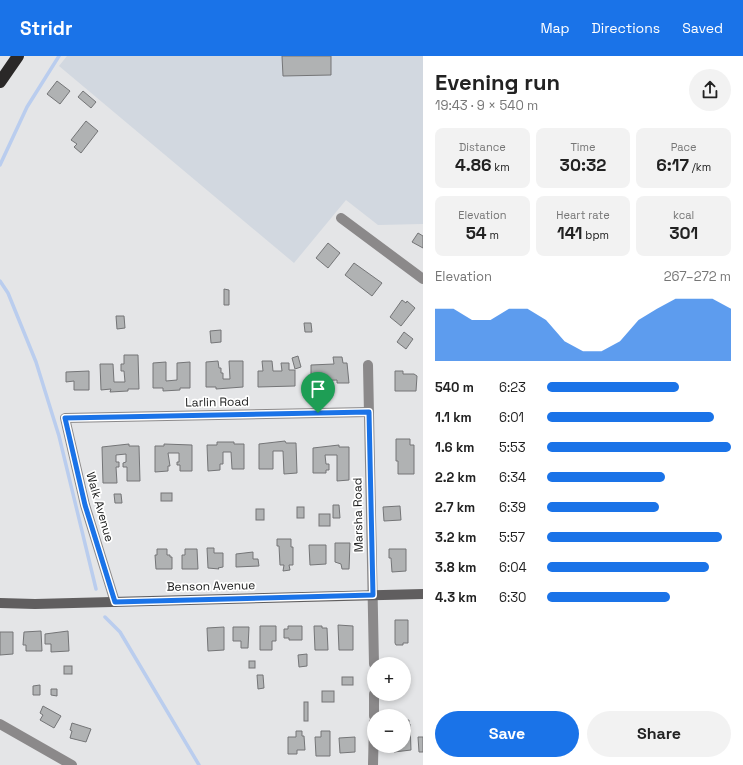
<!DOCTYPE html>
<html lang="en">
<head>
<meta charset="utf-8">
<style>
	body { margin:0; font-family:"Space Grotesk",sans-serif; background:#f2f2f2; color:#222; height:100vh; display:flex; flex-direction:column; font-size:15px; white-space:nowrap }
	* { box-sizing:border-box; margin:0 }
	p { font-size:13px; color:#767676 }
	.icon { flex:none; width:22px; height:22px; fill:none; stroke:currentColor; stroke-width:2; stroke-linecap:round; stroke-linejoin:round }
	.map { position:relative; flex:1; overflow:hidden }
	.side { display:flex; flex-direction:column; background:#fff; width:320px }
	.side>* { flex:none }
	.buttons { position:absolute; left:367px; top:601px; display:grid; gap:8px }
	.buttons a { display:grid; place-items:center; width:44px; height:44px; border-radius:50%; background:#fff; box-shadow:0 2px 6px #0003; font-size:20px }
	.pin { position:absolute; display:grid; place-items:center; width:34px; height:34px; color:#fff; margin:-41px -17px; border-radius:50% 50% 50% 0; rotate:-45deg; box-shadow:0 0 4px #0007 }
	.pin .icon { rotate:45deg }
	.round { display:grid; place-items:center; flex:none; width:42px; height:42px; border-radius:21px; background:#f2f2f2 }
	.overview { display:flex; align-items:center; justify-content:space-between; height:68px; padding:0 12px }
	h1 { font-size:22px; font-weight:600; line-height:30px }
	.figures { display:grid; grid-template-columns:repeat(3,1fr); gap:6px; height:68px; padding:4px 12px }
	.figures div { display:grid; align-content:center; border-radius:8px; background:#f2f2f2; text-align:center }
	.figures b { font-size:17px; font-weight:600 }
	.figures small { font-size:11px; font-weight:400 }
	.figures p { font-size:11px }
	.chart { height:112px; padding:8px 12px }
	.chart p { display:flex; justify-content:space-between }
	.chart svg { width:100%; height:72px; margin-top:4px; fill:#1a73e8; opacity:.7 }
	.action { display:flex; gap:8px; margin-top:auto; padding:8px 12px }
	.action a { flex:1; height:46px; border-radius:24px; background:#1a73e8; color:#fff; font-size:16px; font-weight:600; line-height:46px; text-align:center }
	.action a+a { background:#f2f2f2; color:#222 }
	ul { padding:0 12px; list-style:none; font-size:13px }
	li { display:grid; grid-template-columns:64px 48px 1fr; align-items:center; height:30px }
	li i { height:10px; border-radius:5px; background:#1a73e8 }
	header { display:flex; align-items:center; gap:24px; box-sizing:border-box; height:56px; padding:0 20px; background:#1a73e8; color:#fff }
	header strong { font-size:19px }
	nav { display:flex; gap:22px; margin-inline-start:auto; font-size:14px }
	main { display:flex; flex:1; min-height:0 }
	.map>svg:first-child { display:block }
	.built { fill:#d2d8e0 }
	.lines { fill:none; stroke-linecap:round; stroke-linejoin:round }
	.stream { stroke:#bacdee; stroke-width:3.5 }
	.building { fill:#b0b2b3; stroke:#747577 }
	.street { stroke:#8b898a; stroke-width:10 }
	.secondary { stroke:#605e5f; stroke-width:10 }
	.highway { stroke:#2a2828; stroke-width:12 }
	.route-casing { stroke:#fff; stroke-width:8 }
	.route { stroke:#1a73e8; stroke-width:5 }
	.labels { text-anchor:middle; stroke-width:3.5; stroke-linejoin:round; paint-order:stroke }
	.street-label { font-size:12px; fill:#181919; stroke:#fff }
</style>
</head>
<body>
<header>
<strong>Stridr</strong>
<nav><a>Map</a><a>Directions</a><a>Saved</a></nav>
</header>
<main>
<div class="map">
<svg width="423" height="709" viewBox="0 0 423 709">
	<rect width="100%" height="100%" fill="#e4e5e7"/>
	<!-- built -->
	<path class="built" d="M67 0H423V168L378 169 346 144 294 207 59 10Z"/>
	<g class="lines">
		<!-- stream -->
		<g class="stream">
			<path d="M0 109 27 51 59 0"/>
			<path d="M0 225 8 237 36 306 59 380 96 533"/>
			<path d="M105 561 120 576 199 709"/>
		</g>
	</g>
	<!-- building -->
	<g class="building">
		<path d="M282 0H331V19L283 20Z"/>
		<path d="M57 25 70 35 60 48 47 38Z"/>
		<path d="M83 35 96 46 91 52 78 41Z"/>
		<path d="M86 65 98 75 81 97 74 91 77 88 71 84Z"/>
		<path d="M418 177 423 180V192L412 186Z"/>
		<path d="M328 187 340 197 328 212 316 202Z"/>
		<path d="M354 207 382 227 372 240 345 219Z"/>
		<path d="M224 233 229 234V249H224Z"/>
		<path d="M402 244 406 247 407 245 415 252 401 270 390 261Z"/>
		<path d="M116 260H124L125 272 117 273Z"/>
		<path d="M304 267H311L312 276H305Z"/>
		<path d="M221 274V286L211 287 210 275Z"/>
		<path d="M404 276 413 283 406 293 397 286Z"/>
		<path d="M124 299H138L139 333H128V335L110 336 111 333 101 334 100 308H113L114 326H125L124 315H121V308H124Z"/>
		<path d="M298 300 301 311 295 313 292 302Z"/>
		<path d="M333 301H342L343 307H347L349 327H337V324L311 325V309L334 308Z"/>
		<path d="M218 305 219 312H221V317H223V323H230L229 305H243V331L216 333V331H206V306Z"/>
		<path d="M262 305H272L273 315H282L281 307H289V314H295V330L258 331V315H263Z"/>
		<path d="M166 306V325L177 324V307L190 306V332H180V334L163 335V332H153V307Z"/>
		<path d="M89 315V334H74V325L66 326V316Z"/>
		<path d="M395 315H403V318H414L417 320 416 335H395Z"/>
		<path d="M396 383H410V389H414V418H398V405H396Z"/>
		<path d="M285 385 286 387H296L297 417 284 418 283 395H273V413H259V388Z"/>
		<path d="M217 386H234V388H244V413H232L231 396H223V408H220V414L208 415 207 389H217Z"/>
		<path d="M129 388V390H139L140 425H127V411H123V407L126 406V398L116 399V406H119V411H116L117 427H103L102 391Z"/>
		<path d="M164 388 192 389V415H180V409H177V406H179V397H168L170 410H168V415L155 416V390H164Z"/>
		<path d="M339 389V391H349V424L337 425V399H325L326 408H329V414H326V417H313V392Z"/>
		<rect x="161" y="437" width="11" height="8"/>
		<path d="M114 438H121L122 447H115Z"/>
		<path d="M333 449H339L340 462H333Z"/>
		<path d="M400 450 401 464 384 465 383 451Z"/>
		<rect x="297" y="451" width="7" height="11"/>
		<rect x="256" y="453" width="8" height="11"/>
		<rect x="319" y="458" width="11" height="12"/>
		<path d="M277 483H291V491H293V509H289L290 514 283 515 284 509H280L279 490H277Z"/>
		<path d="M335 487H350L349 513H342L341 508 335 506Z"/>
		<path d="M309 489H326V508L310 509Z"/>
		<path d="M207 492H214V497H223V511L218 512 219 513 208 512Z"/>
		<path d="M157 493H167V499H170V501H172V513H156L155 499H157Z"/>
		<path d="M185 493H197L198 513H182V499H185Z"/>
		<path d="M389 493H406V515L392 516 391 502H389Z"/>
		<path d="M253 496V503H258L259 510 236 511V498Z"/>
		<path d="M395 564H408V587H403V589H396L395 587Z"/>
		<path d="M338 569 353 570V594H339Z"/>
		<path d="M260 570H276V585H272V594H260Z"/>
		<path d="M288 570H302V584H289V582H284V573H288Z"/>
		<path d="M314 570H322V572H327L328 594H315Z"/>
		<path d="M224 571V594L208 595 207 572Z"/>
		<path d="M233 571H249L248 592H241V585H233Z"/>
		<path d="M41 575 42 595H26V589H23L24 576Z"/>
		<path d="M68 575 69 595 51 596V588H45V578Z"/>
		<path d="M0 576H13V598L0 599Z"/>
		<path d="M307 598V610L299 611 298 599Z"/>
		<rect x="249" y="605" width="6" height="7"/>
		<rect x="64" y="610" width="8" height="8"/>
		<path d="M257 619H263L264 632 258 633Z"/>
		<rect x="342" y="621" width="11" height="8"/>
		<path d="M40 629V639H33V630Z"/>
		<path d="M51 633H57V640L51 639Z"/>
		<rect x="322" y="635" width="12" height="11"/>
		<rect x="304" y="646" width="4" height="19"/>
		<path d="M43 650 61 660 54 672 40 664 43 659 40 657Z"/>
		<path d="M405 664H409V668H410L411 694 394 696V690H404Z"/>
		<path d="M72 667 91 673 86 686 70 682 72 675 70 674Z"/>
		<path d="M296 675H302V680H304L305 694H297V698H288V681H296Z"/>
		<path d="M321 675H330V700H316L315 681H321Z"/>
		<path d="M355 681V696L340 697 339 682Z"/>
		<path d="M418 681H423V696H419Z"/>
	</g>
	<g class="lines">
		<!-- street -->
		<g class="street">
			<path d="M341 162 423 223"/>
			<path d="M368 309 374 608"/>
			<path d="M115 546 85 449 65 362 369 356"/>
			<path d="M374 660V638"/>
			<path d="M0 668 72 709"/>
			<path d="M373 709 374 666"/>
		</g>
		<!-- secondary -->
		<path class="secondary" d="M0 547 35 548 423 538"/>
		<!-- highway -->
		<path class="highway" d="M0 26 18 0"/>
	</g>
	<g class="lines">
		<defs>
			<path id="route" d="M369 356 373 539 115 546 85 449 65 362Z"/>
		</defs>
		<!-- route casing -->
		<use href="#route" class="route-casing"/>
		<!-- route -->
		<use href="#route" class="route"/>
	</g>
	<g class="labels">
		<!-- street labels -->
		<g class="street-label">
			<text transform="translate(217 346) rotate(-1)" y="4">Larlin Road</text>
			<text transform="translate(100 451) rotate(74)" y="4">Walk Avenue</text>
			<text transform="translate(358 459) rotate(-91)" y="4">Marsha Road</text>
			<text transform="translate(211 530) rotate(-1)" y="4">Benson Avenue</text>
		</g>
	</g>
</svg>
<div class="buttons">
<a>+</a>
<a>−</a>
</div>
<div class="pin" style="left:318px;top:357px;background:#1e9e55"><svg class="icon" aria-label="arrive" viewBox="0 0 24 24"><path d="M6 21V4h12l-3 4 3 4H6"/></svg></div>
</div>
<section class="side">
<div class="overview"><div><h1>Evening run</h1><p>19:43 · 9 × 540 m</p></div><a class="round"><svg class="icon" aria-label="share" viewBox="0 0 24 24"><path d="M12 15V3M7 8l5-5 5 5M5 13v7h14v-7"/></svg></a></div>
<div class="figures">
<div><p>Distance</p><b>4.86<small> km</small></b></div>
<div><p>Time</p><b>30:32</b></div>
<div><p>Pace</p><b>6:17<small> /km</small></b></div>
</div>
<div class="figures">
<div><p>Elevation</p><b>54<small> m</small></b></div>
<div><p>Heart rate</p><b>141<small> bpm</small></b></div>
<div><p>kcal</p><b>301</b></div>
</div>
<div class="chart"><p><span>Elevation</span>267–272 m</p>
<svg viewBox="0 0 160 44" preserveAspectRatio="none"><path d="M0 44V12L10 12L20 19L30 19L40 12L50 12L60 19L70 32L80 38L90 38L100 32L110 19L120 12L130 6L140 6L150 6L160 12V44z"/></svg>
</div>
<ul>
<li><b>540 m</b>6:23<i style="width:72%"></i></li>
<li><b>1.1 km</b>6:01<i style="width:91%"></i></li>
<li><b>1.6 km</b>5:53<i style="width:100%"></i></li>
<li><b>2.2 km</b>6:34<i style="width:64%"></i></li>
<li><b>2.7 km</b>6:39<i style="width:61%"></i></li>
<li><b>3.2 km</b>5:57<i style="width:95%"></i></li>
<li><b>3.8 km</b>6:04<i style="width:88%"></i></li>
<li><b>4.3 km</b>6:30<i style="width:67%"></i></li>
</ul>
<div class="action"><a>Save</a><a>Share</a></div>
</section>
</main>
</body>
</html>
